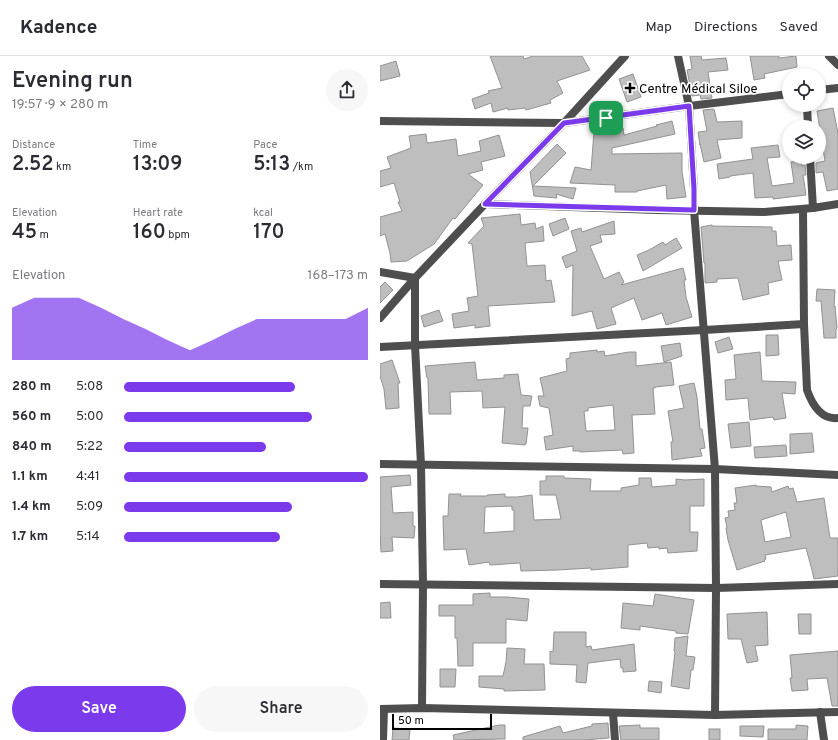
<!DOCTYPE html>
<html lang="en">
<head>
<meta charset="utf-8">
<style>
	body { margin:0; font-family:Overpass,sans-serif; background:#f7f7f7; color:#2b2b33; height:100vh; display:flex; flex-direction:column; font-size:15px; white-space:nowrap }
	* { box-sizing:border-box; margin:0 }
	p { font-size:13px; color:#7c7c81 }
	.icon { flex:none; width:22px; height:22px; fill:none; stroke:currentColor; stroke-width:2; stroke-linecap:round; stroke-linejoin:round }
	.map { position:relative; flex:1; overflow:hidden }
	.sheet { display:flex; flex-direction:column; background:#fff; width:380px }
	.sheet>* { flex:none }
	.buttons { position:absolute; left:402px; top:12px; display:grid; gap:8px }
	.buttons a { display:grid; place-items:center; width:44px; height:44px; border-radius:50%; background:#fff; box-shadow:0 2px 6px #0003; font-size:20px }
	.scale { position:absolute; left:12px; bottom:10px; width:100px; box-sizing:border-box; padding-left:4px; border:2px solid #000; border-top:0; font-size:11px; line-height:14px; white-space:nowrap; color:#000; -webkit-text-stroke:3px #fff; paint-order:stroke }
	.pin { position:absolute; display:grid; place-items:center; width:34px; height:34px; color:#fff; margin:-17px; border-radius:8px; box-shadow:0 2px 6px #0006 }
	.round { display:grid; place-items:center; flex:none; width:42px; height:42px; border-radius:21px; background:#f7f7f7 }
	.overview { display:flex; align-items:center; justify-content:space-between; height:68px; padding:0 12px }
	h1 { font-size:22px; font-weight:600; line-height:30px }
	.stats { display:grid; grid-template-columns:repeat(3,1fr); gap:6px; height:68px; padding:4px 12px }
	.stats div { display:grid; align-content:center }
	.stats b { font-size:20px; font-weight:600 }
	.stats small { font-size:11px; font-weight:400 }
	.stats p { font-size:11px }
	.chart { height:112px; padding:8px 12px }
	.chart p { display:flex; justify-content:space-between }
	.chart svg { width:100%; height:72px; margin-top:4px; fill:#7c3aed; opacity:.7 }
	.action { display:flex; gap:8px; margin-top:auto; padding:8px 12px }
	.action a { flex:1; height:46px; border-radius:24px; background:#7c3aed; color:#fff; font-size:16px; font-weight:600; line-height:46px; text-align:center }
	.action a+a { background:#f7f7f7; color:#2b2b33 }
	ul { padding:0 12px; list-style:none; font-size:13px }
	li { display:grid; grid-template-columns:64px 48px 1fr; align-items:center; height:30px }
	li i { height:10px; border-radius:5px; background:#7c3aed }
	header { display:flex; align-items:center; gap:24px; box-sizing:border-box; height:56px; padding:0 20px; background:#fff; border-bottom:1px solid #e1e1e2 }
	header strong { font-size:19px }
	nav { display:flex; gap:22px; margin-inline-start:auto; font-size:14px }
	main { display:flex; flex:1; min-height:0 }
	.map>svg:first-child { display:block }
	.building { fill:#bebebe; stroke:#929292; fill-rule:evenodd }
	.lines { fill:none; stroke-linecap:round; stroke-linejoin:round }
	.street { stroke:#4e4e4e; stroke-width:8 }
	.route-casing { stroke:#fff; stroke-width:8 }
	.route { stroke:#7c3aed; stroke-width:5 }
	.poi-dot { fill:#000; stroke:#fff; stroke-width:1.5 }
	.labels { text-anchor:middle; stroke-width:3.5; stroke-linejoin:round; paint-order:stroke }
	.poi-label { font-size:13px; fill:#000; stroke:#fff; text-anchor:start }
</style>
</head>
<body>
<header>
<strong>Kadence</strong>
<nav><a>Map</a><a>Directions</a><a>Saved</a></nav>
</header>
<main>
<section class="sheet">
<div class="overview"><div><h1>Evening run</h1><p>19:57 · 9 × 280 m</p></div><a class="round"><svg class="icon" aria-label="share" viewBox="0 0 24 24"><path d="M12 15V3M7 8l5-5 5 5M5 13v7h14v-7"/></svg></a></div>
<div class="stats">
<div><p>Distance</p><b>2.52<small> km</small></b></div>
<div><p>Time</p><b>13:09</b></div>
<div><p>Pace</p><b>5:13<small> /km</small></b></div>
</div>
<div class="stats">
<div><p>Elevation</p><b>45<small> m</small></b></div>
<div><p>Heart rate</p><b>160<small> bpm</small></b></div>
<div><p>kcal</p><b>170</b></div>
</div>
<div class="chart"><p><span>Elevation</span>168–173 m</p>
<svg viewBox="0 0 160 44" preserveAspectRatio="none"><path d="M0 44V12L10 6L20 6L30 6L40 12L50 19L60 25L70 32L80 38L90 32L100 25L110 19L120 19L130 19L140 19L150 19L160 12V44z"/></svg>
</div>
<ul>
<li><b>280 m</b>5:08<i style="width:70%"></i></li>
<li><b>560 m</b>5:00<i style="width:77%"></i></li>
<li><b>840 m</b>5:22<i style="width:58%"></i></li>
<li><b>1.1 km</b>4:41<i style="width:100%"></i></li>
<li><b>1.4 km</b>5:09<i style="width:69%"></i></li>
<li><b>1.7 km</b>5:14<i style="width:64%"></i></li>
</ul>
<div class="action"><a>Save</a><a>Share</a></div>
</section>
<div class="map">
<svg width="458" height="684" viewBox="0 0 458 684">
	<rect width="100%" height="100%" fill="#fff"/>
	<!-- building -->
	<g class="building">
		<path d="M110 0H143L144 3 153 0H202L210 14 177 25 183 37 170 44 171 47 146 54 145 52 128 54V52L113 56 111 47 95 53 92 43 109 37 108 35 122 32Z"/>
		<path d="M310 0H321L322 4 346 2 348 14 328 16 332 42 321 43 320 39 312 40 307 14 312 13Z"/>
		<path d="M370 0H399V2L416 0 417 11 384 18 385 22 374 24Z"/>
		<path d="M16 5 20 20 0 25V10Z"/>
		<path d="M253 18 261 41 247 46 239 23Z"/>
		<path d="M453 52 458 77V133L447 135 443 116 436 117V107L445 105 437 55Z"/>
		<path d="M334 53 337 66 362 65V82L337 84 341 102 324 106 320 88V89L318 76 327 75 323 54Z"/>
		<path d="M292 65 295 78 232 92V98L302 97V116L306 141 287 143 286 129 257 135V136H235V129L190 127 195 111 211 114 214 76H228V73L243 72 244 79 277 70 276 69Z"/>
		<path d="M46 78 47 87 76 83 78 100 101 95 99 85 119 79 125 100 101 106 103 114 88 118 103 129 75 163 73 162 54 188 27 205 11 206 10 197 5 178 0 180V161L22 155 18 146H20L14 127 0 131V115L11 112 7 101 31 92 29 80Z"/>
		<path d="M177 88 186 97 153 130 196 132 193 143 176 138 177 142 154 140 150 116Z"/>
		<path d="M398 89 400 101 387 102 392 130 414 127 411 106 421 105 422 110 425 109 426 119H423L426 139 393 143V141L375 142 373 117 350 120V121L339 123 337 108 373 103 371 92Z"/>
		<path d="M140 158 141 169 155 167 156 173 163 170 164 185 145 187 147 210 165 209 166 225 171 224 175 246 108 250 110 270 95 272V269L74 272 72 258 89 255 87 242 98 240 92 188 88 187 104 170 101 162Z"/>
		<path d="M185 162 189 173 173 180 169 168Z"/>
		<path d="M234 165 235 178 220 179 222 186 210 190 224 223 239 216 244 226 241 229 303 212 306 224H304L306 241 312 261 286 269 282 257 262 264 254 242 231 252 236 268 217 273 212 255 192 260 193 209 186 212 182 201 197 195 191 175 201 172 202 176Z"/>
		<path d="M332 169V170L392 171V175H396L397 190 411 189 412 204 398 205 402 224 388 227 389 238 363 244 358 222 337 223V226L325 227V207H324L321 171Z"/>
		<path d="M296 182 302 192 263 215 257 199 269 194 283 186 285 189Z"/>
		<path d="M5 226 13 234 0 247V231Z"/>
		<path d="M437 233 455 234 454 251 455 250 457 272 456 273V282H444L441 245H436Z"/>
		<path d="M59 254 63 265 44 271 41 260Z"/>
		<path d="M386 279H398L399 299 386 300Z"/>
		<path d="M349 281 353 293 338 297 335 286Z"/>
		<path d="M300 287 302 300 284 306 281 290Z"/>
		<path d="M217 294V296L224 295 225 300 249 296H256V310L291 306 294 329 275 331V332H273L275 358 252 359 254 397 243 398 242 394 200 396V395H193V390L166 394 164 381 173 379 169 352 160 350 158 340H164L160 322 187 315 186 303 190 302V297ZM233 349 235 374 206 375 204 355H208V352Z"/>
		<path d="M380 296 382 325 416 326 415 338 402 337 406 362 394 364 393 361 370 364 368 342 346 344 345 324 356 323 354 299Z"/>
		<path d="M12 304 20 327H18L19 352 6 353 4 333 0 320V308Z"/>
		<path d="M95 306 97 324 124 322V319L138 318 141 339 152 340 150 350H143L142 372H148L146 388H145V389L122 387 125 351 103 352 102 335 70 336 71 358H49L48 322H47L45 310Z"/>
		<path d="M314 327 317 341 320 373H322L325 392 320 393 322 400 292 404 291 386H293L288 355 304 352 299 330Z"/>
		<path d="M369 366 371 390 351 392 348 368Z"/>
		<path d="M432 377 434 396 410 398V378Z"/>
		<path d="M406 389 407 400 375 402 374 391Z"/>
		<path d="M30 419 31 429 11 431 13 457 33 456V470H35L34 482 12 481 13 495 1 496 0 473V421Z"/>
		<path d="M166 420H184V422L211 423 210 435H241V432L259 429V422H271L272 431 296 429V423L305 424 324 423V450H310V476H318L317 495 288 497 287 492 279 493V491L268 492 267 487 248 489V511L211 514V512L178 514 141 515 140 507 110 509 109 506 89 509 86 493 64 494 63 460H68L69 438H81L80 440H107V439L125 438V441H137L152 439 154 464 181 463 176 439H160V425H166ZM132 450V454H134V475L104 477 105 451Z"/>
		<path d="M376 429V430L391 431 392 436 408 430 409 433 413 432 417 446 444 442 450 482H458V520L434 523 432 514 426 492 385 499 386 503 384 504 385 505 357 514 348 484 346 472H347L345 462 349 461 348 455 355 454 354 447H357L355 432ZM406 456 411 481 385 486 381 464Z"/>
		<path d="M110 537V541H127L149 543 147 565 126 563V587H93V610H78L77 582H75V560H59V549H93V538Z"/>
		<path d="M275 538 314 544 308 578 296 577V575L260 570V574L241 572 243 547 273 550Z"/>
		<path d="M10 546 11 562H0V547Z"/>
		<path d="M387 556 388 589 375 590 378 605 367 607 361 583H348L347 558Z"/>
		<path d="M418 558H431V578H419Z"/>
		<path d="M174 576H206V591L211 590 212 594 254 588 256 615 243 616V612H241L240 603 209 607H208L206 627 196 626 197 609 170 608V595L173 596Z"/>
		<path d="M308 580 306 600 315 601 313 614H311L309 633 291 630 295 596 294 595 295 582Z"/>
		<path d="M127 592 145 593 144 608H164L165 634 124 635V633L99 631V620H123L126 606Z"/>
		<path d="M458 595V650H452L447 622 427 623 428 634 412 635 410 622H412L410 599Z"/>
		<path d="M60 613H76L75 631H60Z"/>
		<path d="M269 625 282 626 281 637 268 635Z"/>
		<path d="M228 667 229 682 205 684H143V681L180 670 183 677 212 670V668Z"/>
		<path d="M119 669H125V683L74 684 73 679Z"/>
		<path d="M260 669V672H279V684H241L239 670Z"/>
		<path d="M416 669 428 670 427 684H388V673H416Z"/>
		<path d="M360 670H384L383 681 360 680Z"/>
		<path d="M13 672 30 673 29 684H12Z"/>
		<rect x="329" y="673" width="11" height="11"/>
	</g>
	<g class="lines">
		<!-- street -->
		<g class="street">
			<path d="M298 0 309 50 314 133V154L335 413 336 532 335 659"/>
			<path d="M449 0 458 9"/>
			<path d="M439 34 458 32"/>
			<path d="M427 49 428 71"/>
			<path d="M0 65 184 67 309 50 409 38"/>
			<path d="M430 101 433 152"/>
			<path d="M105 148 276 154 384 156 433 152 458 148"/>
			<path d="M423 153 424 268 427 334C432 348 441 364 458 362"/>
			<path d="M0 216 35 222V289L41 409 43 528 42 652"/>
			<path d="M0 262 35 222 105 148 184 67 245 0"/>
			<path d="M0 291 324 274 424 268"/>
			<path d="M0 408 335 413 458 419"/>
			<path d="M0 528 336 532 458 528"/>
			<path d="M0 653 42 652 335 659 458 656"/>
			<path d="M440 656 444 684"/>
			<path d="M233 657 235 684"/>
			<path d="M3 684 4 653"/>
		</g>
	</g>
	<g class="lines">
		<defs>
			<path id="route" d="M309 50 314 133V154L105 148 184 67Z"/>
		</defs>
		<!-- route casing -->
		<use href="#route" class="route-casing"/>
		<!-- route -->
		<use href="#route" class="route"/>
	</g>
	<!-- markers -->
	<path class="poi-dot" d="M248 26h4v4h4v4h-4v4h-4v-4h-4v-4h4z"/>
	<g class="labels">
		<!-- poi labels -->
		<g class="poi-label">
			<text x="259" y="37">Centre Médical Siloe</text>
		</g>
	</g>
</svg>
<div class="buttons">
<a><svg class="icon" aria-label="locate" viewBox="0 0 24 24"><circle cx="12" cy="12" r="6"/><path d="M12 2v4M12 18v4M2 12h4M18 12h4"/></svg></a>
<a><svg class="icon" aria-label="layers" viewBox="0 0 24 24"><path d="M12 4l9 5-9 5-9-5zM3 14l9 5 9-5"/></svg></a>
</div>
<div class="scale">50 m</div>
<div class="pin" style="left:226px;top:62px;background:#1e9e55"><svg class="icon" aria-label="arrive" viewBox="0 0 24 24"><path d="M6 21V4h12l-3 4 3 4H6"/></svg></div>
</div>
</main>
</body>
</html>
